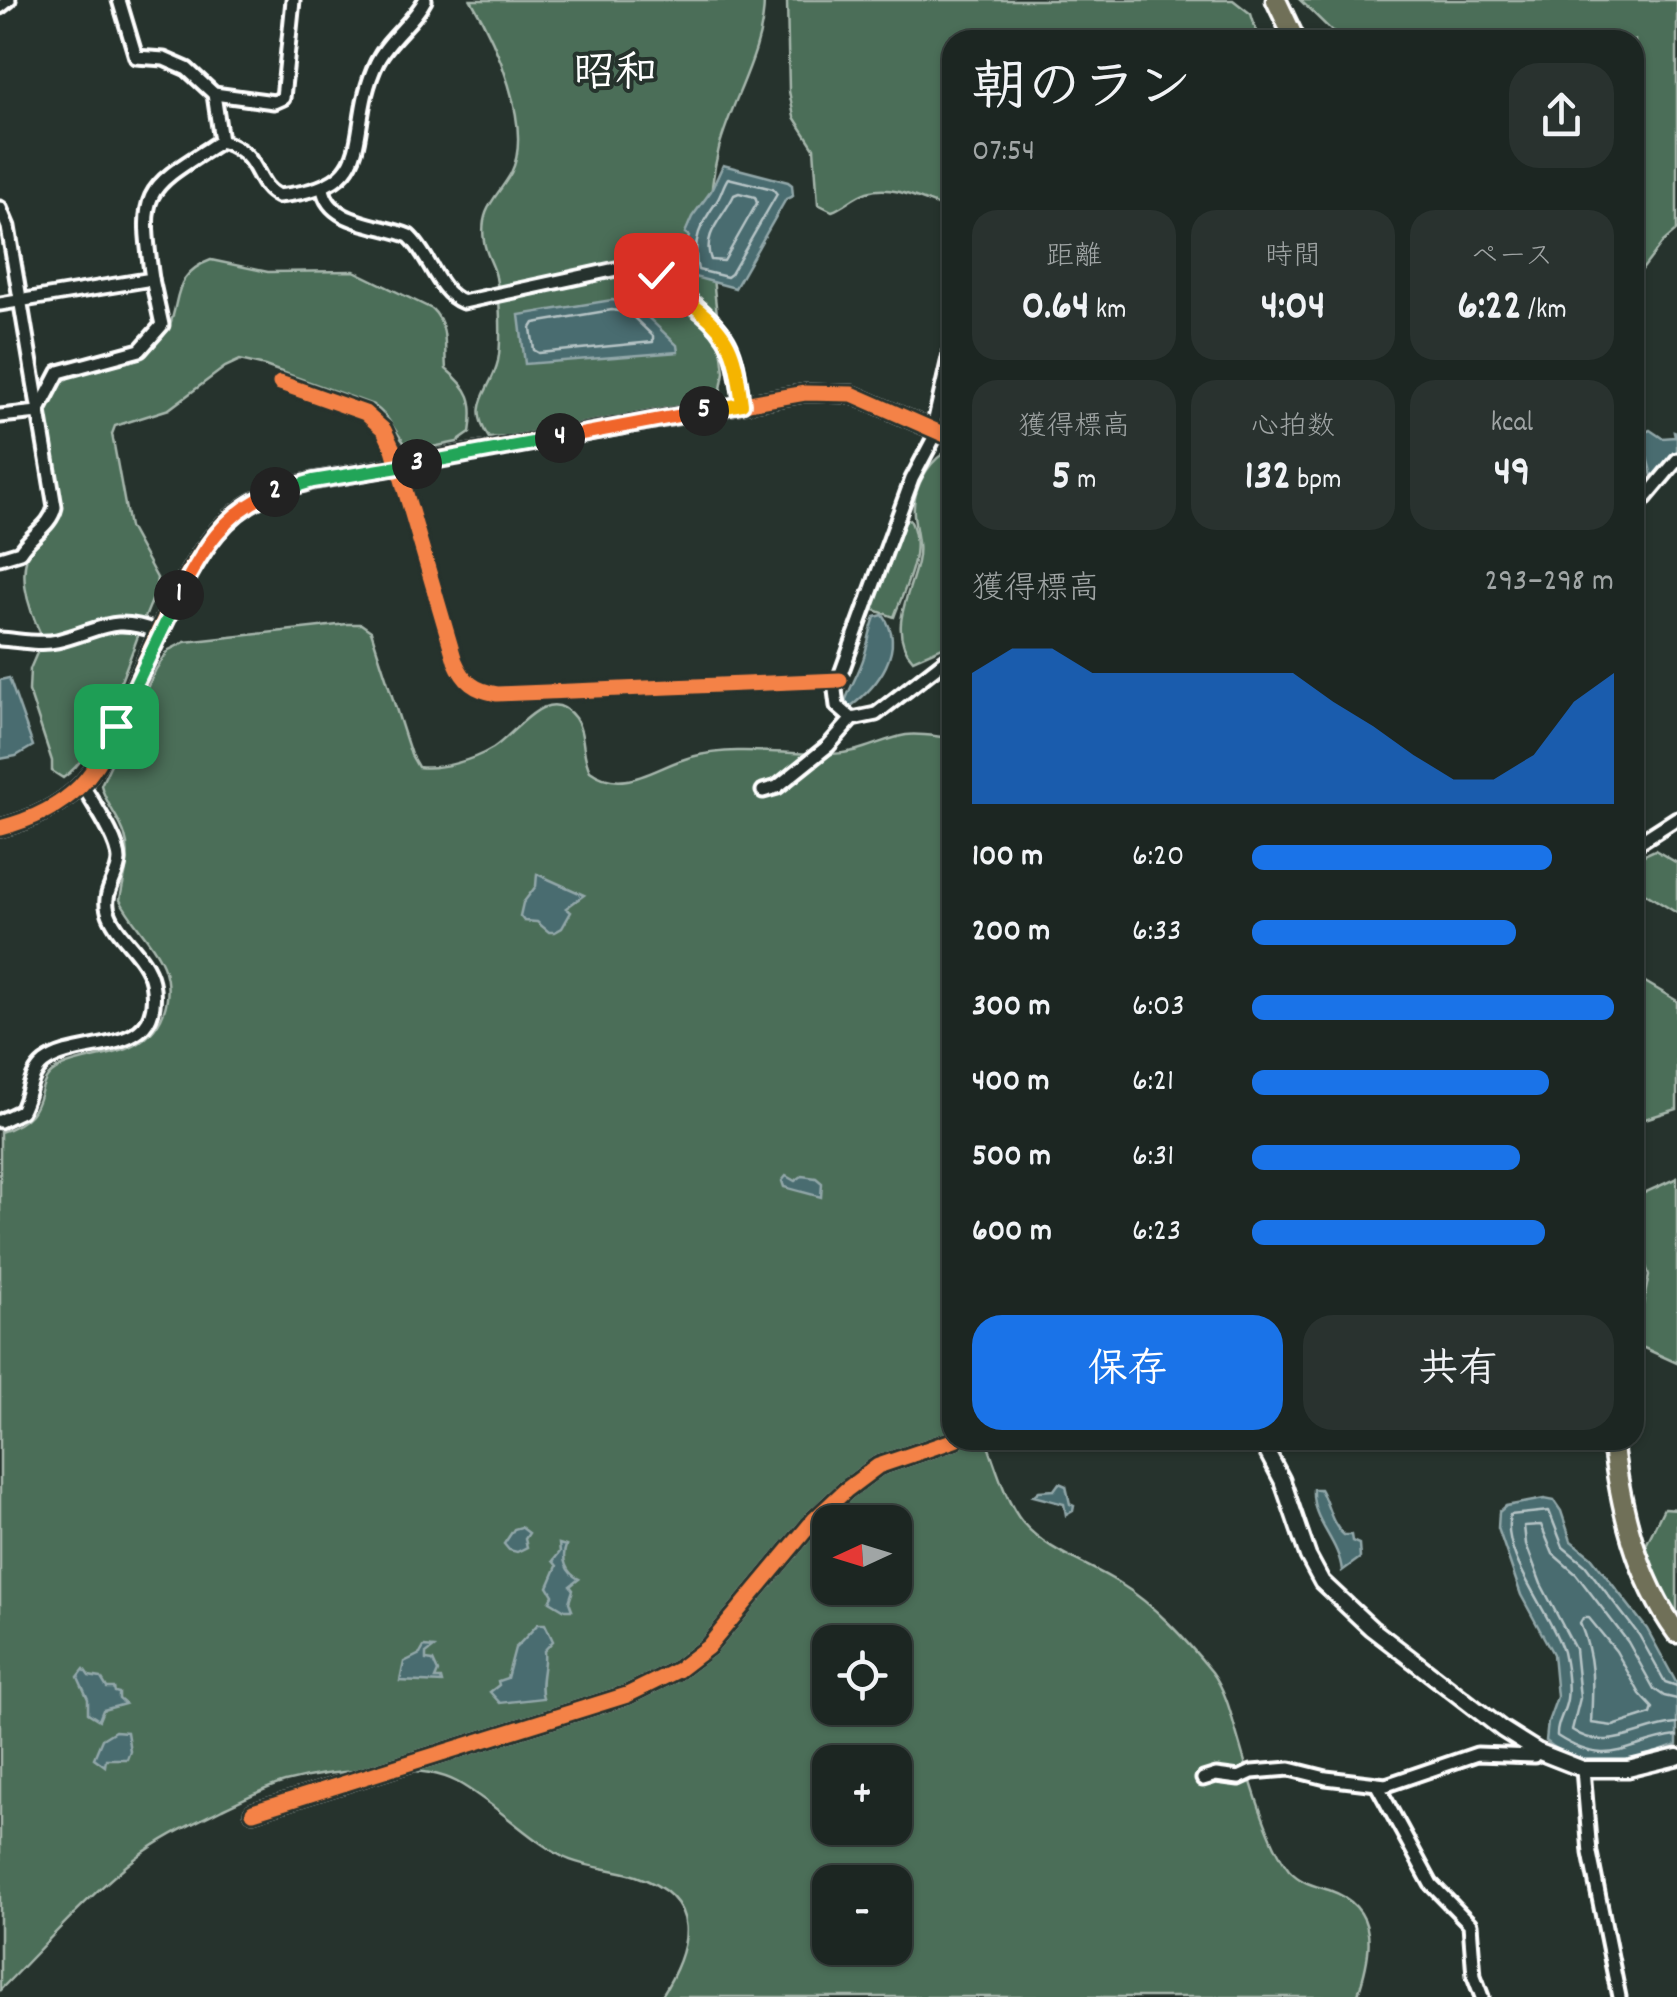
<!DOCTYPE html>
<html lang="ja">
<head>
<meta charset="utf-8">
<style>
	body { margin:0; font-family:Dekko,"Klee One",sans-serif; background:#29322f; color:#f1f3f6; height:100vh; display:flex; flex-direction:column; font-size:38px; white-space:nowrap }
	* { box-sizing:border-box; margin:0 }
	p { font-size:32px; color:#a0a5a5 }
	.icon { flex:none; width:55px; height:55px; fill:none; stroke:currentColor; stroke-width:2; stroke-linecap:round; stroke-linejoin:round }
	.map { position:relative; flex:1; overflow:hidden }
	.drawer { position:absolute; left:942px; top:30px; width:702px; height:1420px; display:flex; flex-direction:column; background:#1c2622; border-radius:30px; box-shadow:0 2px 8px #0004,0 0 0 2px #3a4340 }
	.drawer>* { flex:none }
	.needle { width:65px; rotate:266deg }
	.tools { position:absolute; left:812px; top:1505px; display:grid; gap:20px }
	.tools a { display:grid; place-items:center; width:100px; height:100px; border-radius:20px; background:#1c2622; box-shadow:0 2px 8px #0004,0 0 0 2px #3a4340; font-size:50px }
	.pin { position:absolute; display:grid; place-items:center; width:85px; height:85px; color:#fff; margin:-42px; border-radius:20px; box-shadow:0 5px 15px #0006 }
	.km { position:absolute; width:50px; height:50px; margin:-25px; border-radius:50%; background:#222; color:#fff; font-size:28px; line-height:50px; text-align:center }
	.round { display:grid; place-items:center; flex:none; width:105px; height:105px; border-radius:30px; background:#29322f }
	.overview { display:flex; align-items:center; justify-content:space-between; height:170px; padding:0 30px }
	h1 { font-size:55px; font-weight:700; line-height:75px }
	.figures { display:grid; grid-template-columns:repeat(3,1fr); gap:15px; height:170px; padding:10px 30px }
	.figures div { display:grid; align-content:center; border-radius:25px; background:#29322f; text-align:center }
	.figures b { font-size:42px; font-weight:700 }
	.figures small { font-size:28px; font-weight:400 }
	.figures p { font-size:28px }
	.chart { height:280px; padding:20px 30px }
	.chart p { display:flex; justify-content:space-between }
	.chart svg { width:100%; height:180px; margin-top:10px; fill:#1a73e8; opacity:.7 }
	.primary-button { display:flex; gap:20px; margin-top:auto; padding:20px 30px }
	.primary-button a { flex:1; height:115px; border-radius:30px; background:#1a73e8; color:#fff; font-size:40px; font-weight:700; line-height:115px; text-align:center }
	.primary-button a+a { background:#29322f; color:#f1f3f6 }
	ul { padding:0 30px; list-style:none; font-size:32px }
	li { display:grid; grid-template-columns:160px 120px 1fr; align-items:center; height:75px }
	li i { height:25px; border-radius:12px; background:#1a73e8 }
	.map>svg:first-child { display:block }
	.green { fill:#4c6e59; stroke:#a6b6ac; stroke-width:2.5; fill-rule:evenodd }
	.water { fill:#496c70; stroke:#92a7a9; stroke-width:2.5 }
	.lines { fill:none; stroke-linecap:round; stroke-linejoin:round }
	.shore { stroke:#b6c4c6; stroke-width:2.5 }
	.minor-casing { stroke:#fff; stroke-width:19 }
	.tertiary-casing { stroke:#fff; stroke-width:21 }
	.primary-casing { stroke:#fff; stroke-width:25 }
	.minor { stroke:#26332d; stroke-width:11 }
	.tertiary { stroke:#26332d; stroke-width:14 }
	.primary { stroke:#706f59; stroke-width:18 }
	.cycleway-casing { stroke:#26332d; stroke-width:21 }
	.cycleway { stroke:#f48246; stroke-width:15 }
	.split-1-casing { stroke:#fff; stroke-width:20 }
	.split-2-casing { stroke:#fff; stroke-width:20 }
	.split-3-casing { stroke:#fff; stroke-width:20 }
	.split-4-casing { stroke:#fff; stroke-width:20 }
	.split-5-casing { stroke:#fff; stroke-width:20 }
	.split-6-casing { stroke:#fff; stroke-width:20 }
	.split-7-casing { stroke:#fff; stroke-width:20 }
	.split-1 { stroke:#22a559; stroke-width:12 }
	.split-2 { stroke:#f0652b; stroke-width:12 }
	.split-3 { stroke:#22a559; stroke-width:12 }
	.split-4 { stroke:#22a559; stroke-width:12 }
	.split-5 { stroke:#f0652b; stroke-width:12 }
	.split-6 { stroke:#f5b400; stroke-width:12 }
	.split-7 { stroke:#f5b400; stroke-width:12 }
	.labels { text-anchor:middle; stroke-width:8; stroke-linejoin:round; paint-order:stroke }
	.quarter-label { font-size:42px; font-weight:bold; fill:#fff; stroke:#26332d }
</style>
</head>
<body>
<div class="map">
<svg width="1677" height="1997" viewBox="0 0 1677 1997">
	<rect width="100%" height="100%" fill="#26332d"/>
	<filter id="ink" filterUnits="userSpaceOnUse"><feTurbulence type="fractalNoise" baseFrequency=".01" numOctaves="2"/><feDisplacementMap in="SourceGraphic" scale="20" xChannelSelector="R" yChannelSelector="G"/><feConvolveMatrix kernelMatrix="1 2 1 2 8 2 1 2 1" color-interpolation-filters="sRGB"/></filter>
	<g filter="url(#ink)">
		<!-- green -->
		<g class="green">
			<path d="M471 0H764C764 52 732 99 719 148 700 221 716 298 724 372L721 389C686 412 640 415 599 422 562 429 526 437 489 438 466 404 491 392 498 361 502 341 500 297 496 277 494 265 485 253 484 241 479 208 497 198 511 173 534 128 495 40 471 0Z"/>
			<path d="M787 0H1233L1251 14 1259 40H952V210C925 203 896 183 867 192 854 196 844 207 832 211L818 204 814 148 794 117 789 91Z"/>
			<path d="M1300 0H1677V230L1663 242 1635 279V40H1341Z"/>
			<path d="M211 260 268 272 354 271 432 309C449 325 444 348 446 369 470 389 475 400 470 433L457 442 413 451C396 439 393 418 373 405L265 366 240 360 225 367 169 409 115 426 112 434 129 527 157 578 155 594C131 644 106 749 63 778L52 771V761L29 691 30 669 43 639C28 608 13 567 37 537 44 529 58 517 60 507 64 491 52 477 47 463 40 443 44 406 57 388 79 359 133 369 160 340 186 311 164 277 211 260Z"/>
			<path d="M944 453H952V643L913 660C886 631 911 593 917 562 921 544 915 531 914 514 912 491 926 465 944 453Z"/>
			<path d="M898 516 910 520C926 550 905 587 894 617L866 607Z"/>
			<path d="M347 624H361L371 631 411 755 418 767C441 770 473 760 493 748 516 734 548 681 575 718 586 734 581 754 590 771 624 796 656 766 691 757 738 745 784 755 831 754 862 753 879 740 906 735 920 733 938 737 952 738V1440H986C996 1466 1005 1501 1023 1523 1048 1552 1088 1563 1119 1583 1155 1605 1186 1640 1212 1672 1224 1688 1230 1710 1235 1728 1246 1766 1266 1840 1289 1870 1301 1883 1313 1885 1329 1890 1381 1908 1372 1954 1357 1997H661C692 1948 704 1899 636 1876 612 1868 585 1868 563 1857 525 1837 495 1803 457 1782 419 1761 327 1771 285 1782 264 1788 242 1800 222 1809 192 1824 163 1837 136 1858 87 1896 44 1946 0 1990V1132C56 1115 28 1083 59 1068 80 1058 106 1057 127 1049 163 1036 178 993 160 959 149 938 131 921 120 900 123 879 132 858 125 836 120 818 105 804 101 785L156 669 169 650 185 642ZM830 1522H895V1588H830ZM830 1642H895V1708H830ZM830 1762H895V1828H830ZM830 1882H895V1948H830Z"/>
			<path d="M1655 850 1677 863V913L1641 891 1635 910V859Z"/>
			<path d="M1635 976 1677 1001V1109L1635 1122Z"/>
			<path d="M1677 1178V1363L1635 1344 1649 1275 1635 1234V1197Z"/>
			<path d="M1664 1508 1677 1509V1614L1658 1584 1646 1545Z"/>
		</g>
		<!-- water -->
		<g class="water">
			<path d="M723 165 788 182 792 185 793 196 786 199 735 288 687 275 685 248 689 236 685 233 692 217 711 191Z"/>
			<path d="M612 300 634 304 677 345 678 352 525 364 519 315Z"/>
			<path d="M1650 430 1662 438 1675 437 1674 432 1677 433V456L1653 480 1641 434Z"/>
			<path d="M883 615C907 649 878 686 850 707L845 702C850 687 859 673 864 657 868 644 870 630 875 617Z"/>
			<path d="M9 678 33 746 16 756 0 759V680Z"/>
			<path d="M537 874 584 895 566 908 571 912 562 928 555 932H549L537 922 524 921 520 916 523 903 536 886Z"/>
			<path d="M786 1176 795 1181 802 1176 816 1178 822 1183 821 1197 784 1187 782 1181Z"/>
			<path d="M1059 1483 1066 1486 1070 1504 1074 1506 1073 1511 1066 1515 1064 1504 1033 1496 1039 1491 1054 1490Z"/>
			<path d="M1313 1489H1320C1329 1504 1330 1523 1344 1535H1351L1352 1541 1359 1544 1360 1558 1342 1571C1339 1540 1311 1521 1313 1489Z"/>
			<path d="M1544 1499 1554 1501 1561 1511 1571 1541 1591 1557 1647 1629 1677 1684V1745C1633 1762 1586 1775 1546 1741L1548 1722 1557 1697 1553 1654 1521 1595 1498 1528 1499 1512 1506 1506Z"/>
			<path d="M521 1527 529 1533 525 1539 527 1547 517 1552 509 1550 504 1544 514 1529Z"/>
			<path d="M559 1544 566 1546C561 1559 566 1573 579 1579L570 1586 573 1590 569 1602 572 1610H565L550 1601 553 1595 548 1587 557 1566 553 1561 560 1552Z"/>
			<path d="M538 1624H545L553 1641 544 1651C546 1666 538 1681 543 1698L500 1703 490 1692 499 1685 498 1681 507 1678 515 1648C517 1647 536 1626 538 1624Z"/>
			<path d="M424 1647 434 1648 426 1654V1660L433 1661 438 1672 435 1679H441L442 1683 400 1681 404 1662 420 1654Z"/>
			<path d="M84 1669 89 1676 101 1678 107 1688H114L115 1692 119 1693V1699L125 1704 103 1710 99 1720 88 1713V1699L78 1677Z"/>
			<path d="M115 1731 127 1732 130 1751 127 1759H106L105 1766 94 1758 102 1739Z"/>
		</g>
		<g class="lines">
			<!-- shore -->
			<g class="shore">
				<path d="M728 178 773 189 777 194 731 274 727 277 698 270C691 240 701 224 717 201 722 193 723 185 728 178Z"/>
				<path d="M739 193 755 197 757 203 724 261 711 260C701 234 724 217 734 195Z"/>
				<path d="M612 310 629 313 653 336V342L539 353 534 350 531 328 534 323Z"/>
				<path d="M1583 1618H1589L1616 1651 1640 1694 1653 1708 1651 1714 1613 1726 1591 1723C1593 1685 1595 1660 1580 1623Z"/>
				<path d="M1677 1686 1665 1682 1639 1635 1585 1565 1563 1547 1549 1511 1510 1515C1500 1555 1552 1614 1563 1652 1566 1666 1569 1686 1567 1699 1565 1713 1556 1723 1557 1736 1611 1771 1626 1742 1677 1736"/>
				<path d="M1677 1699 1664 1696 1654 1689 1628 1642 1576 1574 1553 1554 1541 1525 1524 1526 1526 1544 1541 1584 1575 1649 1580 1698 1572 1730C1609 1755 1640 1726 1677 1724"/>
			</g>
			<defs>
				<g id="minor">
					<path d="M119 0 136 57 164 59 187 69 214 94 274 102 283 98 293 0"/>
					<path d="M0 7 9 0"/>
					<path d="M214 94 221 141"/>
					<path d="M323 188C328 225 382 224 409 236 430 255 437 292 463 302L616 269C629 269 642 269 654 274 674 284 720 323 729 343 738 361 739 384 742 404"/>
					<path d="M0 208 8 227 55 507C51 526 30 535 20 552L0 558"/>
					<path d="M0 304 152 279C139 188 144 190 221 141 264 155 252 183 278 196 385 186 343 132 377 62 389 38 413 23 425 0"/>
					<path d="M280 383 365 413 384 430 393 449 455 661C464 682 474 690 497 694L840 680"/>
					<path d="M0 416 38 412 59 372 140 350 162 325 152 279"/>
					<path d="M933 428 952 345"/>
					<path d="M1635 510 1677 460"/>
					<path d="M0 639C18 640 39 645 57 641 102 630 111 614 159 632"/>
					<path d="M852 719 837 706 835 690 912 479 938 430"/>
					<path d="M763 791 777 787 828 746 852 719 876 714 952 655"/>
					<path d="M1635 845 1677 818"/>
					<path d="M0 1121 21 1111C30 1095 29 1075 44 1063 82 1035 166 1060 152 982 146 954 116 937 108 911 102 892 119 877 119 860 119 840 92 802 82 784"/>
					<path d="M1583 1769 1590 1853 1619 1997"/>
					<path d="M1203 1779 1216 1775 1239 1778 1252 1772 1290 1769 1326 1778 1386 1785 1477 1754 1534 1756 1537 1751"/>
					<path d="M1377 1785 1431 1884 1470 1924 1474 1976 1482 1997"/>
				</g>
				<g id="tertiary">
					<path d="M0 828C31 820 58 808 80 786 100 765 111 738 122 713 147 659 187 555 230 518 254 497 282 488 313 481L805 393 852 394 952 438"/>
					<path d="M1261 1440 1282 1480 1308 1556 1322 1582 1371 1628 1502 1729 1537 1751 1583 1769H1628L1677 1757"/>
					<path d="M253 1812 627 1695 678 1670 708 1647 814 1520 846 1490 878 1466 955 1440"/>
				</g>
				<g id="primary">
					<path d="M1276 0 1295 40"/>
					<path d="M1612 1440C1621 1509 1636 1576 1677 1633"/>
				</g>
			</defs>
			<!-- minor casing -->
			<use href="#minor" class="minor-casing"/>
			<!-- tertiary casing -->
			<use href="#tertiary" class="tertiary-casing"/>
			<!-- primary casing -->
			<use href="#primary" class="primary-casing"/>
			<!-- minor -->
			<use href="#minor" class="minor"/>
			<!-- tertiary -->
			<use href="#tertiary" class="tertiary"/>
			<!-- primary -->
			<use href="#primary" class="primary"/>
			<defs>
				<g id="cycleway">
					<path d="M280 383 365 413 384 430 393 449 455 661C464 682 474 690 497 694L840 680"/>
					<path d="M0 828C31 820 58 808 80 786 100 765 111 738 122 713 147 659 187 555 230 518 254 497 282 488 313 481L805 393 852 394 952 438"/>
					<path d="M253 1812 627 1695 678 1670 708 1647 814 1520 846 1490 878 1466 955 1440"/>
				</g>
			</defs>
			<!-- cycleway casing -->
			<use href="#cycleway" class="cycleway-casing"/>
			<!-- cycleway -->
			<use href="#cycleway" class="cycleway"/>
		</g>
	</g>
	<g class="lines" filter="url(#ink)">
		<defs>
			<path id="split-1" d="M116 726 179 595"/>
			<path id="split-2" d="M179 595C202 551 225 510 275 492"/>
			<path id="split-3" d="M275 492 313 481 417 464"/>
			<path id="split-4" d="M417 464 560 438"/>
			<path id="split-5" d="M560 438 704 411"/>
			<path id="split-6" d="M700 311C735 339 736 362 742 404L704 411"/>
			<path id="split-7" d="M656 275 700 311"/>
		</defs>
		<!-- split-1 casing -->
		<use href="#split-1" class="split-1-casing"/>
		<!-- split-2 casing -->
		<use href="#split-2" class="split-2-casing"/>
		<!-- split-3 casing -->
		<use href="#split-3" class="split-3-casing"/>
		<!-- split-4 casing -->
		<use href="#split-4" class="split-4-casing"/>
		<!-- split-5 casing -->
		<use href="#split-5" class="split-5-casing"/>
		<!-- split-6 casing -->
		<use href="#split-6" class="split-6-casing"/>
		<!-- split-7 casing -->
		<use href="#split-7" class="split-7-casing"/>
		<!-- split-1 -->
		<use href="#split-1" class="split-1"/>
		<!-- split-2 -->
		<use href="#split-2" class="split-2"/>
		<!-- split-3 -->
		<use href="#split-3" class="split-3"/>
		<!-- split-4 -->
		<use href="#split-4" class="split-4"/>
		<!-- split-5 -->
		<use href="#split-5" class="split-5"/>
		<!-- split-6 -->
		<use href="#split-6" class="split-6"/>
		<!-- split-7 -->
		<use href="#split-7" class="split-7"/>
	</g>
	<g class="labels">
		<!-- quarter labels -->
		<g class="quarter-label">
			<text x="615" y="85">昭和</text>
		</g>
	</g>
</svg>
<div class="tools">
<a><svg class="needle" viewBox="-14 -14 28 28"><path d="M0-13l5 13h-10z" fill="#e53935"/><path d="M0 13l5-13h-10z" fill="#a0a5a5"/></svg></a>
<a><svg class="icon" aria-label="locate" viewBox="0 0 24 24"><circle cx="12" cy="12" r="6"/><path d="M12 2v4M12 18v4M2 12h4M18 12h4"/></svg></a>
<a>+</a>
<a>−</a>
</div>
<div class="pin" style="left:116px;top:726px;background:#1e9e55"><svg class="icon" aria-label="arrive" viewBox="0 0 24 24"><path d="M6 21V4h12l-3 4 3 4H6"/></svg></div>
<div class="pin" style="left:656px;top:275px;background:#d93025"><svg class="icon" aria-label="check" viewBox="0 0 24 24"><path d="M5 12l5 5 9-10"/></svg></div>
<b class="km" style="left:179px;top:595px">1</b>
<b class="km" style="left:275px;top:492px">2</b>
<b class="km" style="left:417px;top:464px">3</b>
<b class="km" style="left:560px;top:438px">4</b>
<b class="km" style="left:704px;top:411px">5</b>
<section class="drawer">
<div class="overview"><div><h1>朝のラン</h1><p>07:54</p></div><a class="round"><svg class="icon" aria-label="share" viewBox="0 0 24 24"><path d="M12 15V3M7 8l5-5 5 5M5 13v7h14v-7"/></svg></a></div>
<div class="figures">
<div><p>距離</p><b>0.64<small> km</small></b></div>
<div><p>時間</p><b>4:04</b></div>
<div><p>ペース</p><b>6:22<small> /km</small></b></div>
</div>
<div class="figures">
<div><p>獲得標高</p><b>5<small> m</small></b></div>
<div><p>心拍数</p><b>132<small> bpm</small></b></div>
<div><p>kcal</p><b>49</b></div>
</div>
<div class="chart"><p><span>獲得標高</span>293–298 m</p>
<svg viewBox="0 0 160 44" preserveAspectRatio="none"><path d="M0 44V12L10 6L20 6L30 12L40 12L50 12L60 12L70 12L80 12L90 19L100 25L110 32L120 38L130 38L140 32L150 19L160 12V44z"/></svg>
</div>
<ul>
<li><b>100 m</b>6:20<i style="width:83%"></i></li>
<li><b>200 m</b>6:33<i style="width:73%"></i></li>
<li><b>300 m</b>6:03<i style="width:100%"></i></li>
<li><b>400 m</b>6:21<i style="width:82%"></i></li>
<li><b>500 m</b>6:31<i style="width:74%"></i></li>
<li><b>600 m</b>6:23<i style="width:81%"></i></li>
</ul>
<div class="primary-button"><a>保存</a><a>共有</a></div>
</section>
</div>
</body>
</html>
